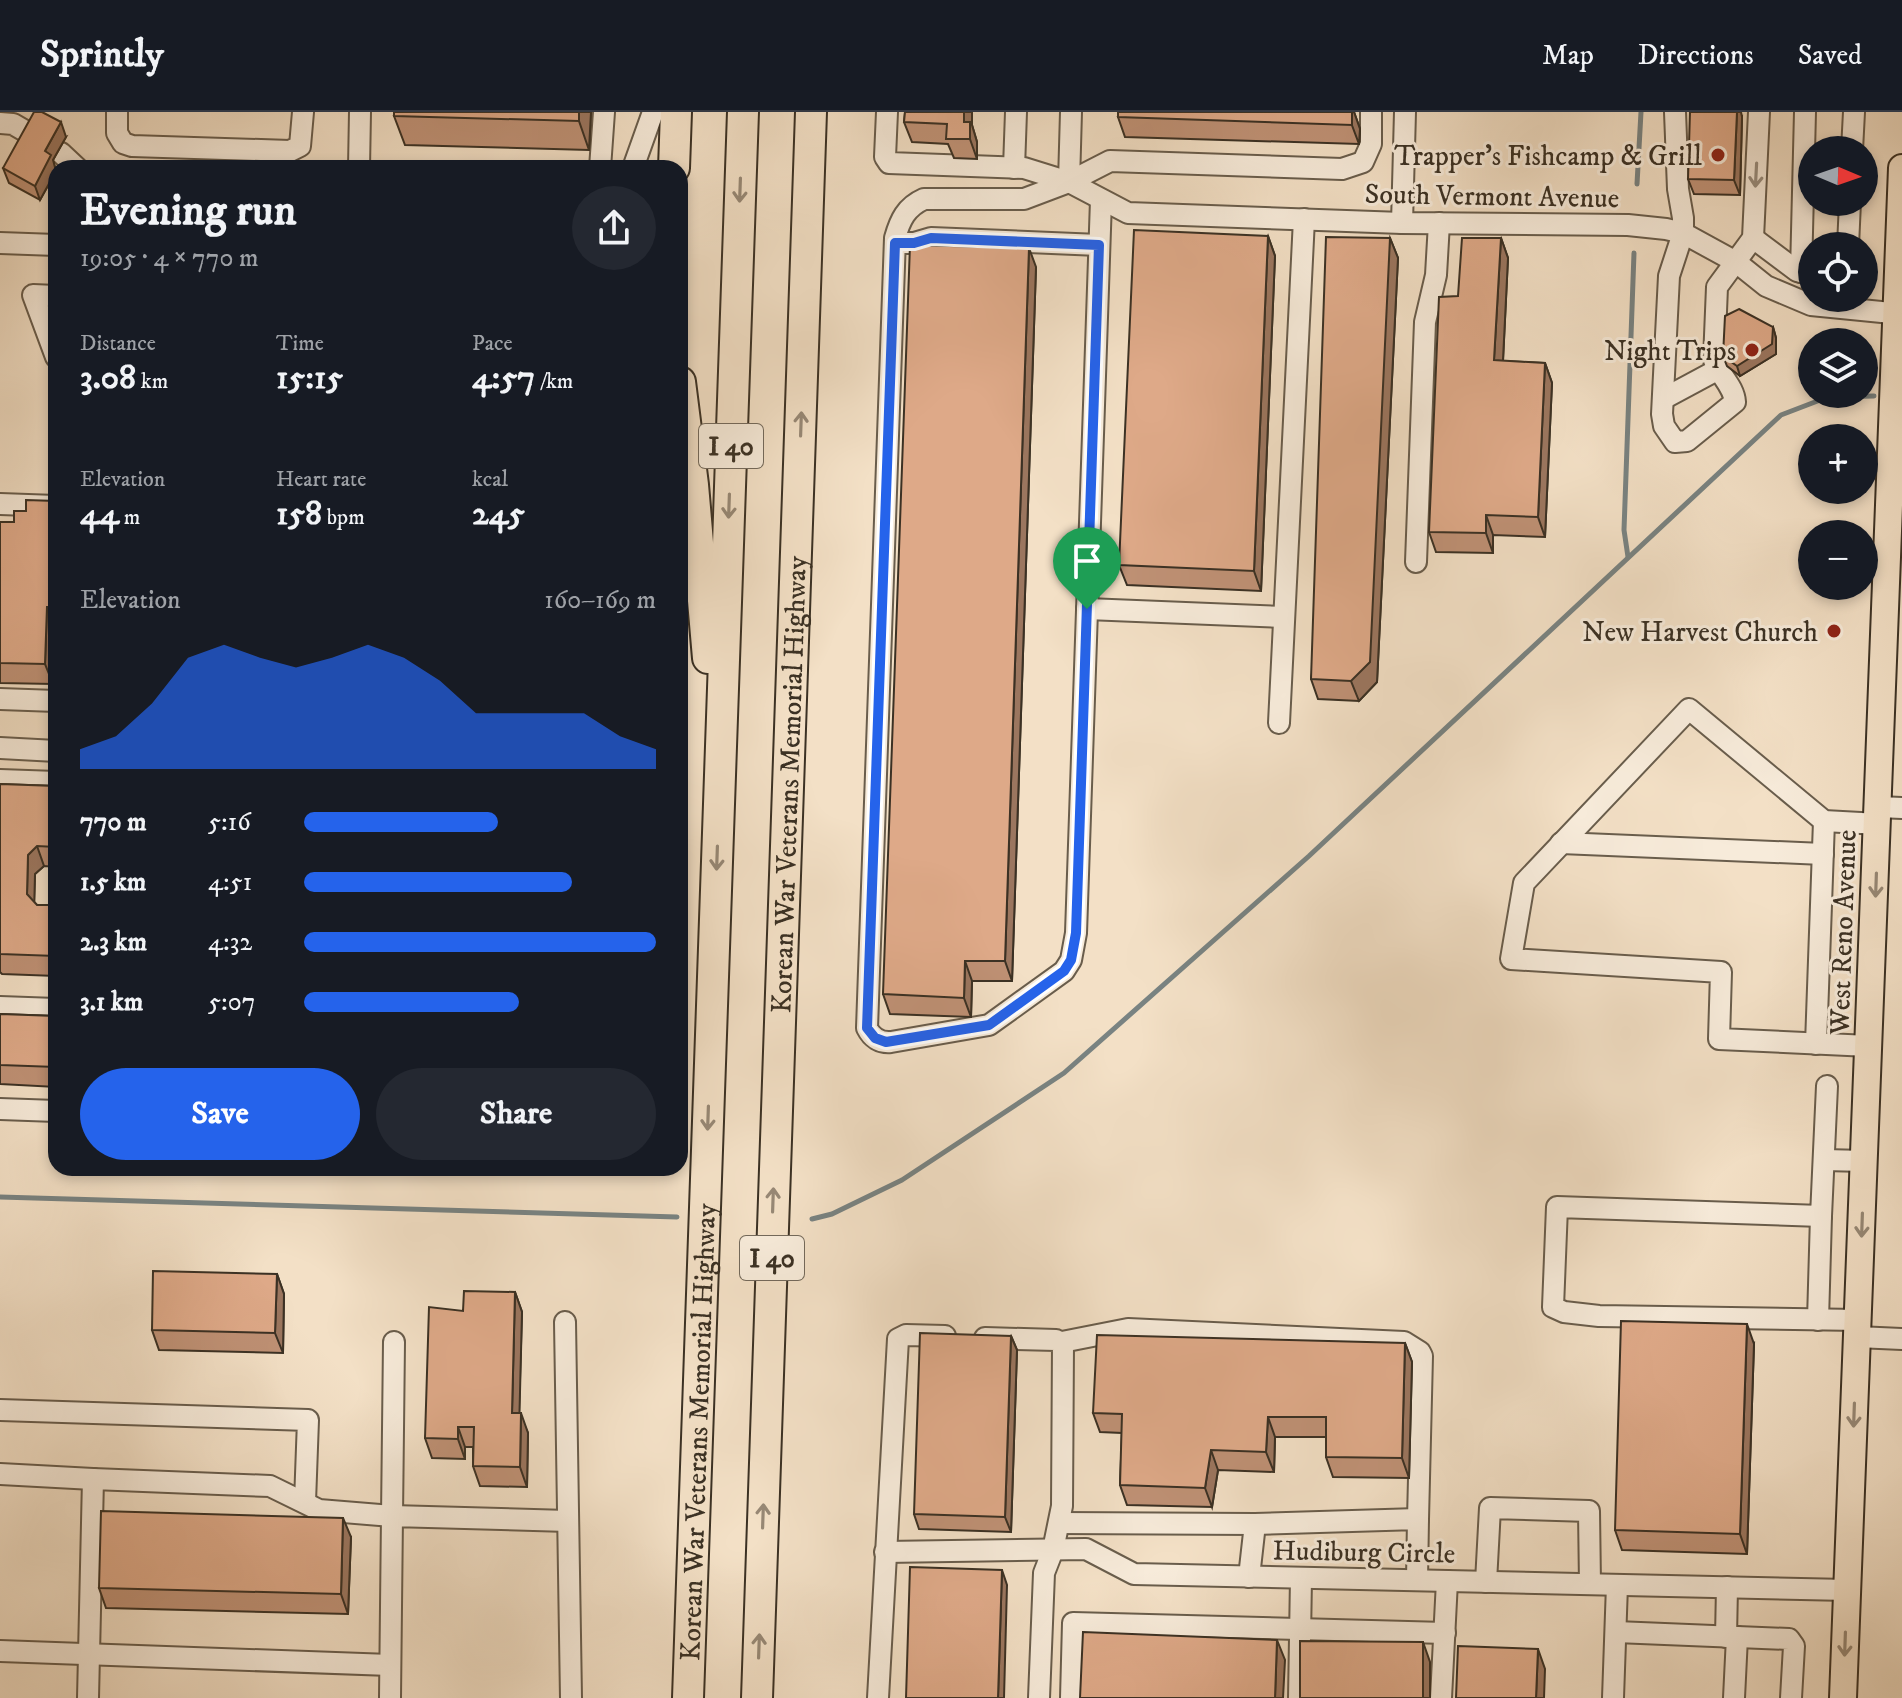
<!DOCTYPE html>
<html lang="en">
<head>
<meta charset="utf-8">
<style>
	body { margin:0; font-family:"IM FELL DW Pica",serif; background:#242831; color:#f1f3f6; height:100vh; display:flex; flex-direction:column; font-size:30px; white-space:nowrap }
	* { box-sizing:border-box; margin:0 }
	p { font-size:26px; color:#9ea1a6 }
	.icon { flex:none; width:44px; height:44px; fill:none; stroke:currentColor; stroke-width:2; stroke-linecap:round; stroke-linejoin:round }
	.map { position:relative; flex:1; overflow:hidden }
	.side { position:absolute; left:48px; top:48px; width:640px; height:1016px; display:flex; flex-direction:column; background:#171b24; border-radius:24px; box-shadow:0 4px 12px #0003 }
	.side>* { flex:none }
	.needle { width:52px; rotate:92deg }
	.buttons { position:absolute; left:1798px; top:24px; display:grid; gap:16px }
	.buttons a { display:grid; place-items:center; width:80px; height:80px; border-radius:50%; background:#171b24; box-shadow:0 4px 12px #0003; font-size:40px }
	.pin { position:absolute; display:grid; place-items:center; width:68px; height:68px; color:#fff; margin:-82px -34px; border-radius:50% 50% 50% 0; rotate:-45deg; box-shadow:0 0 8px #0007 }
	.pin .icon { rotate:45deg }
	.round { display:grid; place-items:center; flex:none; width:84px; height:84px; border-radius:42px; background:#242831 }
	.summary { display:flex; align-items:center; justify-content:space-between; height:136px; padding:0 32px }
	h1 { font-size:44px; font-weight:800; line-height:60px }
	.metrics { display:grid; grid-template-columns:repeat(3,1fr); gap:12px; height:136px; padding:8px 32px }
	.metrics div { display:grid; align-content:center }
	.metrics b { font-size:34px; font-weight:800 }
	.metrics small { font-size:22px; font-weight:400 }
	.metrics p { font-size:22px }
	.chart { height:224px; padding:16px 32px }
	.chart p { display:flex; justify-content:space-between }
	.chart svg { width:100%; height:144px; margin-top:8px; fill:#2563eb; opacity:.7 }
	.action { display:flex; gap:16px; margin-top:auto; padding:16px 32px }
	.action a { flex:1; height:92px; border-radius:48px; background:#2563eb; color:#fff; font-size:32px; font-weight:800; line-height:92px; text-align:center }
	.action a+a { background:#242831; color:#f1f3f6 }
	ul { padding:0 32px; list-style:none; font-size:26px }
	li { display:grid; grid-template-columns:128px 96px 1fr; align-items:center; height:60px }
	li i { height:20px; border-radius:10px; background:#2563eb }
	header { display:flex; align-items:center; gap:48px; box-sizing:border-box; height:112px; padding:0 40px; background:#171b24; border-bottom:2px solid #363941 }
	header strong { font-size:38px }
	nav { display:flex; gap:44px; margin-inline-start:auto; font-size:28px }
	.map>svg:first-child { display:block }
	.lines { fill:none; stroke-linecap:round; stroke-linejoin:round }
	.stream { stroke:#798382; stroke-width:5 }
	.minor-casing { stroke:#695d4c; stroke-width:24 }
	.major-casing { stroke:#3b3124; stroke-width:30 }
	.highway-casing { stroke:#3b3124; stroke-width:34 }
	.minor { stroke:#f7ebda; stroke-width:20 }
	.major { stroke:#f3e0c6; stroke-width:26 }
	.highway { stroke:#f3e0c6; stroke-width:30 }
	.wall { fill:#bf9175; stroke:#3b3124; stroke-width:2 }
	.shaded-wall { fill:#9b765f; stroke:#3b3124; stroke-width:2 }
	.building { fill:#dea988; stroke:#3b3124; stroke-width:2 }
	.oneway { stroke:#998e7f }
	.oneway2 { stroke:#978875 }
	.route-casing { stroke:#fff; stroke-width:16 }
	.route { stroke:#2563eb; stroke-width:10 }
	.poi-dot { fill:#8f2418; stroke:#f7ebda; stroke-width:3 }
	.labels { text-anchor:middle; stroke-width:6; stroke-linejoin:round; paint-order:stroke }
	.shield { fill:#f7ebda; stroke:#73695b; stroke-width:2 }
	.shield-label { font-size:26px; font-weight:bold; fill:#3b3124 }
	.poi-label { font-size:28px; fill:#3b3124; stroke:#f7ebda; text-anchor:end }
	.street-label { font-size:28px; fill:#3b3124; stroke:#f7ebda }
</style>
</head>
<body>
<header>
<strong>Sprintly</strong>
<nav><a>Map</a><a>Directions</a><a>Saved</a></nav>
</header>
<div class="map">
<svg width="1902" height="1586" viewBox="0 0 1902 1586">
	<rect width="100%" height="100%" fill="#f3e0c6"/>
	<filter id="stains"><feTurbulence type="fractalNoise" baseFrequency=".0025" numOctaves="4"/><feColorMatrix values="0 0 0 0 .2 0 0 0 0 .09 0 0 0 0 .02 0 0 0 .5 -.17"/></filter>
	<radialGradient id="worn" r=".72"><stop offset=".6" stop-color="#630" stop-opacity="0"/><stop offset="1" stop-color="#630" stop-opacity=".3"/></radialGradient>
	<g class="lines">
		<!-- stream -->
		<g class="stream">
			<path d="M1637 72 1641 0"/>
			<path d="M1628 445 1624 418 1634 141"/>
			<path d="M0 1085 677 1105"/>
			<path d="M812 1107 832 1102 902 1068 1064 961 1309 744 1781 303 1828 285 1874 284"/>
		</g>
		<defs>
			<g id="minor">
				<path d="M117 0V21L123 31 132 34 290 39 300 34 303 0"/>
				<path d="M887 0 885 45 889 51 1024 56 1069 70 1128 101 1402 111 1628 113 1666 117 1683 121 1736 150 1766 174 1811 193 1902 202"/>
				<path d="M1675 0 1678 77 1683 106V121L1669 164 1662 302 1664 314 1675 330 1687 329 1735 290C1734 274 1719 263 1714 248L1717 175 1753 126 1759 0"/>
				<path d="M0 11 13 12 32 23"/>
				<path d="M1852 38 1854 0"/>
				<path d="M61 41 77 56"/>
				<path d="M359 56 360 0"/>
				<path d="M600 56 604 0"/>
				<path d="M633 56 653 0"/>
				<path d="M1014 56 1016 0"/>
				<path d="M1069 70 1071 0"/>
				<path d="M1101 88 1076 821 1071 848 1064 859 989 913 891 930C880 931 872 926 867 916L895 126C900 108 906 95 924 87H1024L1069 70 1110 49 1342 57 1363 50 1371 32V0"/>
				<path d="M1402 111 1405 0"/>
				<path d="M1753 126 1797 159 1810 162"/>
				<path d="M0 131 56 133"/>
				<path d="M895 131H914L931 126 1099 133"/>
				<path d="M1848 134 1850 90"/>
				<path d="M1801 160 1805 0"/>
				<path d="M56 184 33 183 56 245"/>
				<path d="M1663 287 1717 258"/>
				<path d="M0 392 56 394"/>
				<path d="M1416 450 1425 210 1436 163 1439 111"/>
				<path d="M1087 497 1284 505"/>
				<path d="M0 587 56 589"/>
				<path d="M1279 611 1304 107"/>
				<path d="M0 636 56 639"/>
				<path d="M0 668 56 670"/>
				<path d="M1879 695 1902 696"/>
				<path d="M1561 731 1823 742"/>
				<path d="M0 895 56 897"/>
				<path d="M1816 932 1824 709"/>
				<path d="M1869 934 1719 927 1721 860 1511 847 1524 771 1689 597 1824 709 1879 712"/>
				<path d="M1827 974 1821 1104 1557 1095 1553 1195 1564 1200 1599 1204 1858 1208"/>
				<path d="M0 997 56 999"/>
				<path d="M1824 1048 1865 1049"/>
				<path d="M1818 1208 1821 1104"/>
				<path d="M565 1210 571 1586"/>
				<path d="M1857 1225 1902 1227"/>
				<path d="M985 1226 1056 1228 1063 1233 1062 1394 1053 1438 1044 1461 1039 1586"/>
				<path d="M1062 1230 1128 1217 1404 1230 1420 1240 1422 1244 1418 1407"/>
				<path d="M0 1298 308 1308 305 1390"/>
				<path d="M0 1362 93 1367"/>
				<path d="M1059 1411 1255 1412 1418 1407 1417 1468"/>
				<path d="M885 1440 1086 1437 1134 1462 1847 1478"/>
				<path d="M1249 1465 1255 1412"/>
				<path d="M1486 1470 1490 1396 1589 1399 1590 1472"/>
				<path d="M1616 1520 1789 1527 1794 1534 1791 1586"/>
				<path d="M1726 1525 1727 1475"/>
				<path d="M0 1539 390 1553"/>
				<path d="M88 1586 93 1367 270 1374 319 1398 392 1404 394 1230"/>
				<path d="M390 1586 392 1404 568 1409"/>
				<path d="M878 1586 898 1227 906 1223 945 1224"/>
				<path d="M1071 1586 1073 1511 1445 1521"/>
				<path d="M1299 1586 1301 1466"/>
				<path d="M1441 1586 1447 1469"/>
				<path d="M1613 1586 1617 1473"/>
				<path d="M1734 1586 1737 1525"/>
			</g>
			<path id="major" d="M1843 1586 1902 56"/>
			<g id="highway">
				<path d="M674 56 676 0"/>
				<path d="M680 270 693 373 708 546"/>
				<path id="s1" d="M688 1586 743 0"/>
				<path id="s2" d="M757 1586 811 0"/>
			</g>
		</defs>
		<!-- minor casing -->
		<use href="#minor" class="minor-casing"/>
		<!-- major casing -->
		<use href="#major" class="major-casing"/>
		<!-- highway casing -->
		<use href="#highway" class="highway-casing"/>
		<!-- minor -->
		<use href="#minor" class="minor"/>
		<!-- major -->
		<use href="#major" class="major"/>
		<!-- highway -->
		<use href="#highway" class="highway"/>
	</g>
	<!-- wall -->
	<g class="wall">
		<path d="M591 0 589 38 405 33 394 4Z"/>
		<path d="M905 0H972V13L977 30V47L954 46 948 32 912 30 904 10Z"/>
		<path d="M1354 0 1360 17 1359 32 1125 25 1118 5Z"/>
		<path d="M1742 5 1740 83 1694 82 1688 67Z"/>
		<path d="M66 25 53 48 56 59 40 88 9 71 3 56Z"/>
		<path d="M1268 124 1275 144 1261 479 1127 473 1119 453Z"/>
		<path d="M1390 126 1398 146 1377 570 1359 589 1318 587 1311 567Z"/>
		<path d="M1501 126 1508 146 1503 249 1545 251 1552 271 1545 425 1493 423V441L1436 440 1429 420 1458 184Z"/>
		<path d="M1036 155 1012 869H972L971 905 890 902 883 882Z"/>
		<path d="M1773 215 1776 226V242L1740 264 1727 254 1723 244Z"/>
		<path d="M56 389V515H54L53 572 0 571V410H14L26 399Z"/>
		<path d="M0 672 56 674V755L44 754 35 762 34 790 37 793H56V864L2 862 0 860Z"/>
		<path d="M0 902 56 904V975L0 972Z"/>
		<path d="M277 1162 284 1182 283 1241 159 1238 152 1218Z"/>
		<path d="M515 1180 522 1200 519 1301 528 1321 527 1375 480 1374 473 1354V1335H465V1347L432 1346 425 1326 463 1199Z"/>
		<path d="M1011 1224 1017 1238 1011 1420 919 1417 914 1402Z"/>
		<path d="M1405 1231 1412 1250 1409 1366 1333 1365 1326 1345V1325H1275L1274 1360 1218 1358 1212 1395 1127 1393 1120 1373 1122 1321 1100 1320 1093 1301Z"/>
		<path d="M1754 1232 1747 1442 1622 1438 1615 1418Z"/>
		<path d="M351 1425 348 1502 106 1496 99 1476Z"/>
	</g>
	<!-- shaded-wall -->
	<g class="shaded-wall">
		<path d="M579 0H591L589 38 579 9Z"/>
		<path d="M964 0H972V13L977 30V47L964 10Z"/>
		<path d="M1347 0H1354L1360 17 1359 32Z"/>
		<path d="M1737 0H1741L1742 5 1740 83 1734 68Z"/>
		<path d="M61 10 66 25 53 48 56 59 40 88 35 74 45 39Z"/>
		<path d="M1268 124 1275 144 1261 479 1254 459Z"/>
		<path d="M1390 126 1398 146 1377 570 1359 589 1351 569Z"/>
		<path d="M1501 126 1508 146 1502 268 1494 248Z"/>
		<path d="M1029 136 1036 155 1012 869 1005 849Z"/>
		<path d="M1773 215 1776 226V242L1740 264 1737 254Z"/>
		<path d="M1545 251 1552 271 1545 425 1538 405Z"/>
		<path d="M1486 403 1493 423V441L1486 421Z"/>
		<path d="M47 495 54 515 53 572 45 552Z"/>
		<path d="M37 734 44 754 35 762 34 802 27 782 28 743Z"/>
		<path d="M965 849 972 869 971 905 964 886Z"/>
		<path d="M277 1162 284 1182 283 1241 275 1221Z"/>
		<path d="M515 1180 522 1200 519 1320 512 1301Z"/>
		<path d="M1747 1212 1754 1232 1747 1442 1740 1422Z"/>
		<path d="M1011 1224 1017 1238 1011 1420 1005 1405Z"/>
		<path d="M1405 1231 1412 1250 1409 1366 1402 1346Z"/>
		<path d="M521 1301 528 1321 527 1375 520 1355Z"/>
		<path d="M1268 1305 1275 1325 1274 1360 1266 1340Z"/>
		<path d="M458 1315 465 1335V1347L458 1327Z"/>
		<path d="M1211 1338 1218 1358 1212 1395 1205 1376Z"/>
		<path d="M343 1406 351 1425 348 1502 341 1482Z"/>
		<path d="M1002 1458 1007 1473 1004 1586H998Z"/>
		<path d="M1277 1528 1285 1548 1283 1586H1275Z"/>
		<path d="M1423 1530 1430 1550V1586H1423Z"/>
		<path d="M1538 1537 1545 1557 1544 1586H1536Z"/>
	</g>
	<!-- building -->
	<g class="building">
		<path d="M34 0H42L61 10 45 39 51 43 35 74 3 56Z"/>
		<path d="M394 0H579V9L394 4Z"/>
		<path d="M905 0H964V10H970V27H946L947 12 904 10Z"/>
		<path d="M1118 0H1352V13L1118 5Z"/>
		<path d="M1690 0H1737L1734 68 1688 67Z"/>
		<path d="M1134 118 1268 124 1254 459 1119 453Z"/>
		<path d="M1326 125 1390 126 1370 550 1351 569 1311 567Z"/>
		<path d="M1462 126H1501L1494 248 1545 251 1538 405 1486 403V421L1429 420 1439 185 1458 184Z"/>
		<path d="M910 133 1029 136 1005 849H965L964 886 883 882Z"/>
		<path d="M1739 197 1773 215 1772 232 1737 254 1723 244 1725 204Z"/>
		<path d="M26 388 56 389V495H47L45 552 0 551V410H14V399H26Z"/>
		<path d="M0 672 56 674V735L37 734 28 743 27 782 37 793H56V844L0 842Z"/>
		<path d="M0 902 56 904V955L0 953Z"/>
		<path d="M153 1159 277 1162 275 1221 152 1218Z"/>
		<path d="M464 1179 515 1180 512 1301H521L520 1355 473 1354 474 1315H458V1327L425 1326 429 1195 463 1199Z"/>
		<path d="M1621 1209 1747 1212 1740 1422 1615 1418Z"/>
		<path d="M920 1221 1011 1224 1005 1405 914 1402Z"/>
		<path d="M1097 1223 1405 1231 1402 1346 1326 1345V1305H1268L1266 1340 1211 1338 1205 1376 1120 1373 1122 1302 1093 1301Z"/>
		<path d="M101 1399 343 1406 341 1482 99 1476Z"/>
		<path d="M910 1455 1002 1458 998 1586H906Z"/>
		<path d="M1083 1520 1277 1528 1275 1586H1080Z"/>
		<path d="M1300 1529 1423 1530V1586H1300Z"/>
		<path d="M1458 1534 1538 1537 1536 1586H1456Z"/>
	</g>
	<!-- one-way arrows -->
	<defs><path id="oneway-shaft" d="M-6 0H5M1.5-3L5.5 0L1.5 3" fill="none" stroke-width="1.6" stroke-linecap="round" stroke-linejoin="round" transform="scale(2)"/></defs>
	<use class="oneway" href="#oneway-shaft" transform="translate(1756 63) rotate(93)"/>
	<g class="oneway2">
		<use href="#oneway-shaft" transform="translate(740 78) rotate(92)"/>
		<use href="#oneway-shaft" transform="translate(801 312) rotate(-88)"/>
		<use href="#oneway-shaft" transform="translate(729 394) rotate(92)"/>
		<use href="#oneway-shaft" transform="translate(717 746) rotate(92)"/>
		<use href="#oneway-shaft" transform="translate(1876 773) rotate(92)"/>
		<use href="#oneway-shaft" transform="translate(708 1006) rotate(92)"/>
		<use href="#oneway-shaft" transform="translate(773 1088) rotate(-88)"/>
		<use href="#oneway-shaft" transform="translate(1862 1113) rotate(92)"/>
		<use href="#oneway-shaft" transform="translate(1854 1303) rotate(92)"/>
		<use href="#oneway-shaft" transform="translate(763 1404) rotate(-88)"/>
		<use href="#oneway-shaft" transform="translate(1845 1532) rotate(92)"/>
		<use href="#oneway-shaft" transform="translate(759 1534) rotate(-88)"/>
	</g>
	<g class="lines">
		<defs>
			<path id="route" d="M931 126 1099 133 1076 821 1071 848 1064 859 989 913 886 930 875 926 867 916 895 131H914Z"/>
		</defs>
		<!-- route casing -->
		<use href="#route" class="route-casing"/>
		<!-- route -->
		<use href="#route" class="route"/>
	</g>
	<!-- markers -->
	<g class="poi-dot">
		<circle cx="1718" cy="43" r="8"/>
		<circle cx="1752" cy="238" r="8"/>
		<circle cx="1834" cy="519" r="8"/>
	</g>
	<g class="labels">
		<!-- shield labels -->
		<g class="shield">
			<rect x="699" y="312" width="64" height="44" rx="6"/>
			<rect x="740" y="1124" width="64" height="44" rx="6"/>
		</g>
		<g class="shield-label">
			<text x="731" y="343">I 40</text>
			<text x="772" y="1155">I 40</text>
		</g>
		<!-- poi labels -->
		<g class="poi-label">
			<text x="1702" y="53">Trapper's Fishcamp &amp; Grill</text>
			<text x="1736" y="248">Night Trips</text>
			<text x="1818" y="529">New Harvest Church</text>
		</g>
		<!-- street labels -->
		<g class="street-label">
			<text transform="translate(1492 83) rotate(1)" y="10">South Vermont Avenue</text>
			<text dy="10" stroke="none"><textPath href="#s2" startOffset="914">Korean War Veterans Memorial Highway</textPath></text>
			<text transform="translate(1842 820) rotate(-88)" y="10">West Reno Avenue</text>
			<text dy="10" stroke="none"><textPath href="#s1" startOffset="266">Korean War Veterans Memorial Highway</textPath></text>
			<text transform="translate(1364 1439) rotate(1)" y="10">Hudiburg Circle</text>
		</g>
	</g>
	<rect width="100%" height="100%" filter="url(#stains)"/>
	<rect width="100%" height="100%" fill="url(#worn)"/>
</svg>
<div class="buttons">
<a><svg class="needle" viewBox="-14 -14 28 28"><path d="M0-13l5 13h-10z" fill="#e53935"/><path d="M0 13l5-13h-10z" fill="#9ea1a6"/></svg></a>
<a><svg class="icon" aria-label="locate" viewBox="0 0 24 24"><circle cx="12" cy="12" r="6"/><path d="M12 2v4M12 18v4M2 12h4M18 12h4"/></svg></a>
<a><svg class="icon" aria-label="layers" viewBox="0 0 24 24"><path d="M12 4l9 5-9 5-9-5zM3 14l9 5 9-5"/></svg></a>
<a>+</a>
<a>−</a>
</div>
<div class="pin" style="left:1087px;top:497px;background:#1e9e55"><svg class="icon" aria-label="arrive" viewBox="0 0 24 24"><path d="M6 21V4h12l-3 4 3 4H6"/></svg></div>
<section class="side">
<div class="summary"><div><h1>Evening run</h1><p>19:05 · 4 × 770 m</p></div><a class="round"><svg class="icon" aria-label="share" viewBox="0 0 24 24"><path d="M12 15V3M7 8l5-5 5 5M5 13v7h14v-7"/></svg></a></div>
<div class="metrics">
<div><p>Distance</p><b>3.08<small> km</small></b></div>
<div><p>Time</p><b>15:15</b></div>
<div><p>Pace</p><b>4:57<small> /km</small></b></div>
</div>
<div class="metrics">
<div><p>Elevation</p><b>44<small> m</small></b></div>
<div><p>Heart rate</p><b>158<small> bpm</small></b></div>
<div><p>kcal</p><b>245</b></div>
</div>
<div class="chart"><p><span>Elevation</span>160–169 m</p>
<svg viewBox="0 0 160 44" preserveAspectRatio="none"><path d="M0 44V38L10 34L20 24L30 10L40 6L50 10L60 13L70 10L80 6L90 10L100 17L110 27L120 27L130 27L140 27L150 34L160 38V44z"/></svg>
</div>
<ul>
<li><b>770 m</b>5:16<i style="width:55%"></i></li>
<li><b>1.5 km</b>4:51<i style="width:76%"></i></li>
<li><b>2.3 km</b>4:32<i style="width:100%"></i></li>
<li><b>3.1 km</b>5:07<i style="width:61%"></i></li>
</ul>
<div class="action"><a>Save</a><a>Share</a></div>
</section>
</div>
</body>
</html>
